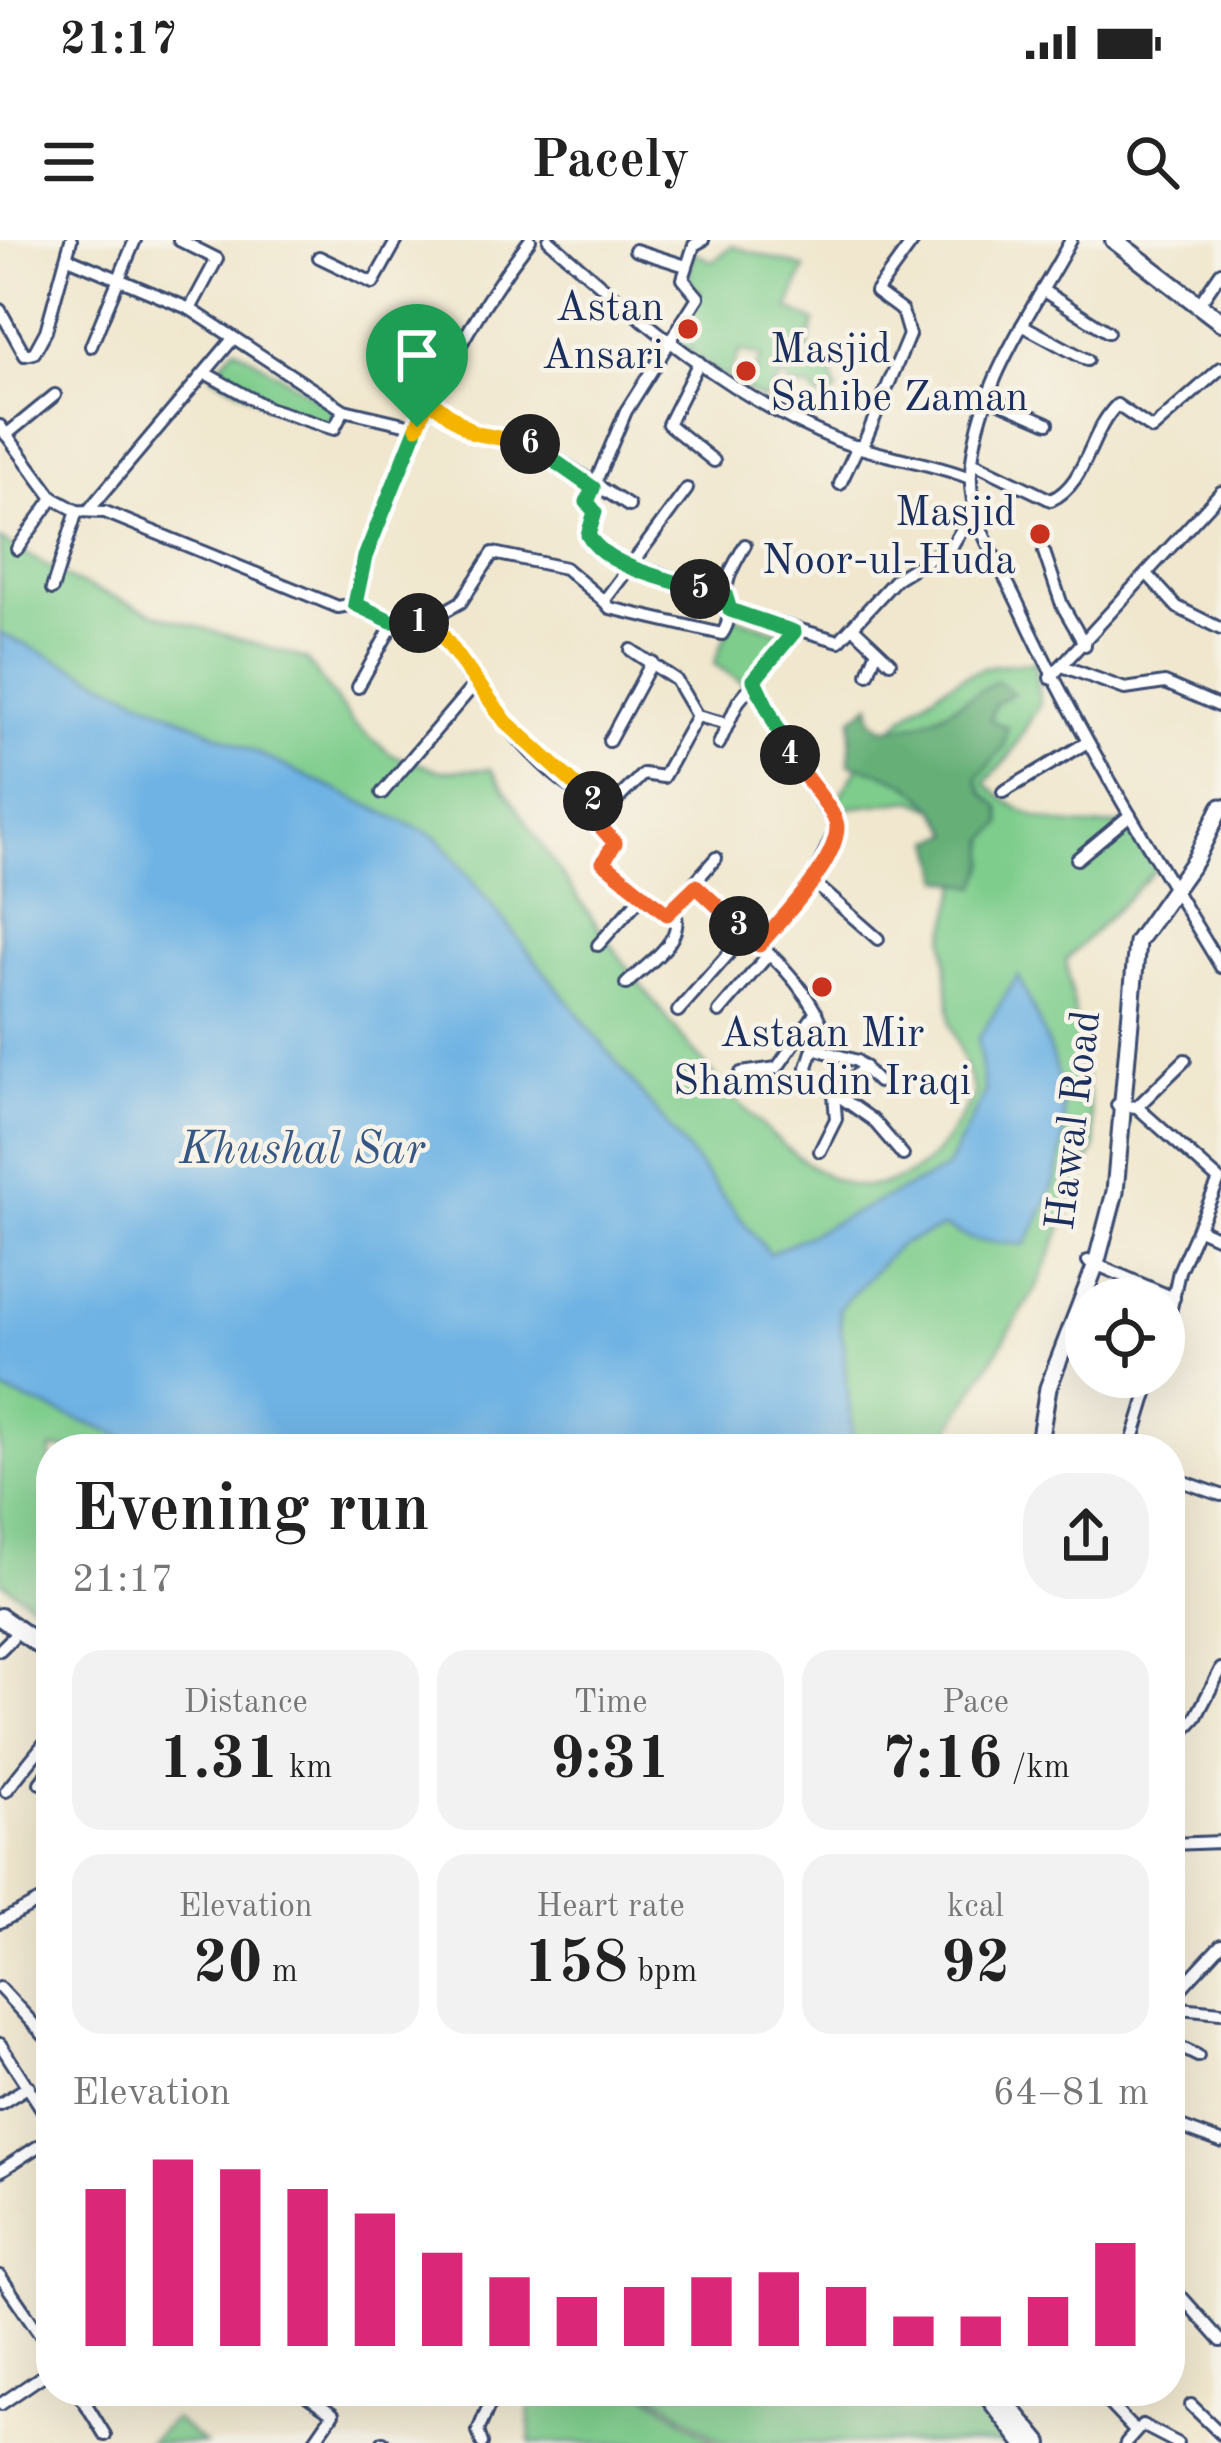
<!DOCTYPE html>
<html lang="en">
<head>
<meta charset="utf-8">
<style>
	body { margin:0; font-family:"Old Standard TT",serif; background:#f2f2f2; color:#222; height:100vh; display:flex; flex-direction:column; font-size:45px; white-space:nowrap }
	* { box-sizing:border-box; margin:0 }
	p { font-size:39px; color:#767676 }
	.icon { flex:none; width:66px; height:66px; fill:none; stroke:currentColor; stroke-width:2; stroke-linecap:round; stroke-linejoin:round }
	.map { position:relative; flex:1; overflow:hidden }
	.sheet { position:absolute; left:36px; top:1194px; width:1149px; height:972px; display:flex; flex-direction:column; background:#fff; border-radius:48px; box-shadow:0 12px 48px #0002 }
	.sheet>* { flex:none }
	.controls { position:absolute; left:1065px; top:1038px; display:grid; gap:24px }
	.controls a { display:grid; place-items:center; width:120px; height:120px; border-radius:50%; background:#fff; box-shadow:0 12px 48px #0002; font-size:60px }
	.pin { position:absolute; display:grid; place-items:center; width:102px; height:102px; color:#fff; margin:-123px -51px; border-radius:50% 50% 50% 0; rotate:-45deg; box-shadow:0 0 12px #0007 }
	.pin .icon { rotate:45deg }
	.km { position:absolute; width:60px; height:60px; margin:-30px; border-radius:50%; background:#222; color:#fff; font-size:33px; line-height:60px; text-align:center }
	.round { display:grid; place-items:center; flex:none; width:126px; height:126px; border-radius:48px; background:#f2f2f2 }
	.summary { display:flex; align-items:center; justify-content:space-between; height:204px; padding:0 36px }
	h1 { font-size:66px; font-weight:700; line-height:90px }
	.stats { display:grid; grid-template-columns:repeat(3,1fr); gap:18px; height:204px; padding:12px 36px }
	.stats div { display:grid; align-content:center; border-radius:30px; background:#f2f2f2; text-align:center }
	.stats b { font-size:60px; font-weight:700 }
	.stats small { font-size:33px; font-weight:400 }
	.stats p { font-size:33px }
	.chart { height:336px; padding:24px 36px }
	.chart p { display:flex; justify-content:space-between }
	.chart svg { width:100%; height:216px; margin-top:12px; stroke:#db2777; stroke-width:6 }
	.status { display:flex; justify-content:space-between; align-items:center; height:84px; padding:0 60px; background:#fff; direction:ltr }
	.status svg { height:33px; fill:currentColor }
	header { display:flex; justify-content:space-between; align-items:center; height:156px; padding:0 36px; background:#fff; font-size:54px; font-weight:700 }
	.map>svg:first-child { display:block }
	.green { fill:#7ecd8c; stroke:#4c7e75; stroke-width:3 }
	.forest { fill:#66b078; stroke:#40706b; stroke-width:3 }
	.water { fill:#6eb3e4; stroke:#4471a1; stroke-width:3 }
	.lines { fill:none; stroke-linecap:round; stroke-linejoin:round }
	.minor-casing { stroke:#3b4b6f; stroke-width:16 }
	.secondary-casing { stroke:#3b4b6f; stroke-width:21 }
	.primary-casing { stroke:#3b4b6f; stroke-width:22 }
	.trunk-casing { stroke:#3b4b6f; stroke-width:22 }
	.minor { stroke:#fff; stroke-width:10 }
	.secondary { stroke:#fff; stroke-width:15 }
	.primary { stroke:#fff; stroke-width:16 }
	.trunk { stroke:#fff; stroke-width:16 }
	.split-1-casing { stroke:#fff; stroke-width:24 }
	.split-2-casing { stroke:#fff; stroke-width:24 }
	.split-3-casing { stroke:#fff; stroke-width:24 }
	.split-4-casing { stroke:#fff; stroke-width:24 }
	.split-5-casing { stroke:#fff; stroke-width:24 }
	.split-6-casing { stroke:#fff; stroke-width:24 }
	.split-7-casing { stroke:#fff; stroke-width:24 }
	.split-1 { stroke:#22a559; stroke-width:15 }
	.split-2 { stroke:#f5b400; stroke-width:15 }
	.split-3 { stroke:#f0652b; stroke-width:15 }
	.split-4 { stroke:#f0652b; stroke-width:15 }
	.split-5 { stroke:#22a559; stroke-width:15 }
	.split-6 { stroke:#22a559; stroke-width:15 }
	.split-7 { stroke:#f5b400; stroke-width:15 }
	.poi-dot { fill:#c8321e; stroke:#f7f3e8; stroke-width:4.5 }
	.labels { text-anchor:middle; stroke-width:9; stroke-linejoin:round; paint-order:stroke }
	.poi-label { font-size:42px; fill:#1b2f5e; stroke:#f7f3e8; text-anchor:end }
	.street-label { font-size:42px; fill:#1b2f5e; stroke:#f7f3e8 }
	.water-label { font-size:45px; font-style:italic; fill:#345786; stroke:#f7f3e8 }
</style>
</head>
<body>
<div class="status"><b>21:17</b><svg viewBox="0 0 49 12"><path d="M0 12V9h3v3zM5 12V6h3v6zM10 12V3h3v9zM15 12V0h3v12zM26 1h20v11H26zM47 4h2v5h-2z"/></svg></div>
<header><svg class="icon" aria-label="menu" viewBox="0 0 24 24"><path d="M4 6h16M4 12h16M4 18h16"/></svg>Pacely<svg class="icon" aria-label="search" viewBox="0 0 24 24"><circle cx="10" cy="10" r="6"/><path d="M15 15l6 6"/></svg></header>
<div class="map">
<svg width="1221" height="2203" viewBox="0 0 1221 2203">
	<rect width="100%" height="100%" fill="#f7f3e8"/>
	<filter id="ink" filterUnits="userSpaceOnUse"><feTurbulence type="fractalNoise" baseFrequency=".00833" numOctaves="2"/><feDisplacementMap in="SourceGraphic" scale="24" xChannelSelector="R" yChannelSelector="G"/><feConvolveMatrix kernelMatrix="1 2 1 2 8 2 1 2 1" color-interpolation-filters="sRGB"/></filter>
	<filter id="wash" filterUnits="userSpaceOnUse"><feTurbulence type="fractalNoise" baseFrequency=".004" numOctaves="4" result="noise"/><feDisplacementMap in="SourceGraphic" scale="48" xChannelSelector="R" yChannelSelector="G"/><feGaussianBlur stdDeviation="2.7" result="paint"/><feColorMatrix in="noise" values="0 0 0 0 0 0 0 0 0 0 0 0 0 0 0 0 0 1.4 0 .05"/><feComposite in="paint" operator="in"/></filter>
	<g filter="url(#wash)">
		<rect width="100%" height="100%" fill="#f0e7ce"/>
		<!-- green -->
		<g class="green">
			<path d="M732 6 805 28 788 68 815 82 807 107 828 124 837 152 829 158 817 157 810 148 790 147 784 134 764 160 746 151 761 117 740 111 727 140 689 111 692 104 687 111 673 101 681 90 696 96V86L686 81 701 51 687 44 694 12 713 22Z"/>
			<path d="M235 107 335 170 329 185 271 167 212 135Z"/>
			<path d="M0 299 73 341 159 375 306 419 353 483 392 515 441 531 491 529C547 612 770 963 872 946 932 937 946 900 975 853L950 783 945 697 964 621 952 576 913 560 833 570C860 511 923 448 987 427 1001 423 1019 424 1034 422L1040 463 1009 517 985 543C1027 584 1069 590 1124 584L1156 629 1066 720 1096 905 1038 1045 946 1195 954 1209H51V1377L0 1341Z"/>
			<path d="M734 376 785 394 745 444 714 424Z"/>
			<path d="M528 2151H643L715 2203H531Z"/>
			<path d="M649 2151H976L1017 2203H723Z"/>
			<path d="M174 2179 204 2203H148Z"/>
		</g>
		<!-- forest -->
		<path class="forest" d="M997 441 1013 453 995 464 990 480 1007 487 1004 507 977 539 983 553 1000 567 1002 584 987 599V623L977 647 942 639 933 600 952 594C927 549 898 534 849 524L852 478 871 464 872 478 882 488C931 489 955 463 997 441Z"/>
		<!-- water -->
		<path class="water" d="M0 393 438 598 769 1014 946 929 985 853 978 799 1018 736C1068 843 1087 898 1025 1005L974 1000 944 987 899 1005 839 1068 854 1209H155L0 1150Z"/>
	</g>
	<g filter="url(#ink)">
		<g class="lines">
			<defs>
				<g id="minor">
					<path d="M179 0 217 19 190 69"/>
					<path d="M549 0C636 77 727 156 837 200 880 217 927 221 970 238"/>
					<path d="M703 0 694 5 683 39 698 57 626 171 587 262 595 272 588 295 595 305 631 325 604 361 610 368 722 394C735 376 723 363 727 344 730 329 738 318 745 305"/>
					<path d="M1071 0C1031 74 976 145 971 233 968 281 1001 326 1020 368 1078 494 1150 609 1221 727"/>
					<path d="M635 10 686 26"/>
					<path d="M319 17 373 43 397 0"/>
					<path d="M68 18 190 69 344 170 417 187"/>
					<path d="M1042 50 1108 92"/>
					<path d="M1204 57 1221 32"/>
					<path d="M0 70 25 115 34 113 46 91 71 0"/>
					<path d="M1022 85 1087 120"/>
					<path d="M91 106 135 0"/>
					<path d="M699 122 668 184 714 221"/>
					<path d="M205 133 268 168 334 189 344 170"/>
					<path d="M986 156 1048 183"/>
					<path d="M428 159 466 190 541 209 629 266"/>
					<path d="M0 186 53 258 77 271 105 272 338 367 355 364 402 384 426 382 461 362 493 313 565 328 604 361"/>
					<path d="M6 195 55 155"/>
					<path d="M862 208 909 95 902 71 876 52 914 0"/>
					<path d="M972 222 1051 260C1087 244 1089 192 1117 165L1152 189 1221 128"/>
					<path d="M840 244 858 206"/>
					<path d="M687 249 631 325 725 354"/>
					<path d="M88 271 232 100"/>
					<path d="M17 309 53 258"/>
					<path d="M1044 312 1062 365 1085 405"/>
					<path d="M1148 335 1177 367 1221 389"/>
					<path d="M52 349 77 271"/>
					<path d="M355 364C363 321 380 283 396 242 434 150 469 79 530 0"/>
					<path d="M731 370 839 401 896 339 953 304 974 269"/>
					<path d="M431 380C460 427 554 566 614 563L643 534 663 537 697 476"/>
					<path d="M854 388 890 422"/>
					<path d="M631 410 676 440 697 476 727 484"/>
					<path d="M1065 427 1125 449 1165 443 1221 467"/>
					<path d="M868 434 877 410"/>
					<path d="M1050 438 1221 252"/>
					<path d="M754 439 801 534 837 586 812 641 759 705"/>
					<path d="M358 447 394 382"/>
					<path d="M609 501 652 422"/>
					<path d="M719 504 738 462 795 391"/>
					<path d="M1003 552 1086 503"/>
					<path d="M382 553 474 445"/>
					<path d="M593 561 591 576 615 603 603 622 667 674 716 618"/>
					<path d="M1077 619 1130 575"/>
					<path d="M812 641 878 699"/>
					<path d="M696 646C738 688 798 728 821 784L807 827 810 836 873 880 903 915"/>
					<path d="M598 705 642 656"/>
					<path d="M626 744C646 725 687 700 674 670"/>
					<path d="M678 771 747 693"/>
					<path d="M719 772 769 714"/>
					<path d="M813 808 857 821 878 842"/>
					<path d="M741 833 777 828 816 772"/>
					<path d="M1117 865 1137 867 1219 940 1179 1031 1164 1101"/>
					<path d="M1137 867 1185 820"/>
					<path d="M820 911 836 879 834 854 865 827"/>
					<path d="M1199 989 1221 999"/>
					<path d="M1088 1021 1174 1058"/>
					<path d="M1130 1209 1152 1137"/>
					<path d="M1170 1237 1221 1255"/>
					<path d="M0 1410 12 1398"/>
					<path d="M1170 1506 1196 1477 1221 1429"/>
					<path d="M40 1543 51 1529"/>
					<path d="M6 1551 51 1495"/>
					<path d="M1170 1604 1221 1602"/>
					<path d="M0 1682 51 1655"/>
					<path d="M0 1748 51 1803"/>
					<path d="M1170 1760 1221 1705"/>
					<path d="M1170 1767 1221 1772"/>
					<path d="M1170 1802 1198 1816"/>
					<path d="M0 1804 51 1883"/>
					<path d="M0 1864 29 1846"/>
					<path d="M1170 1883 1221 1902"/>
					<path d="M0 1931 51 1898"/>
					<path d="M0 2036 51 2110"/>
					<path d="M1170 2044 1221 2101"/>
					<path d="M78 2151 105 2195"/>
					<path d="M300 2151 333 2174 313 2203"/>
					<path d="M478 2151 490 2163 478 2191 482 2203"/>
					<path d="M1097 2151 1134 2190"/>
					<path d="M1 2164 51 2130"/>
					<path d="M1191 2165 1221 2194"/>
					<path d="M383 2202 384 2203"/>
					<path d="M1126 2203 1142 2185 1177 2203"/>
				</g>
				<path id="secondary" d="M1038 1209 1048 1148 1096 1024 1115 952 1137 702 1195 620 1221 567"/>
				<g id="primary">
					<path d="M0 1377 51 1413"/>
					<path d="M984 2151 1024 2203"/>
					<path d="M996 2151 1039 2203"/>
				</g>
				<path id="trunk" d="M1114 0 1221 82"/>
			</defs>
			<!-- minor casing -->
			<use href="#minor" class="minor-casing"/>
			<!-- secondary casing -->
			<use href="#secondary" class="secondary-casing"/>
			<!-- primary casing -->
			<use href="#primary" class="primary-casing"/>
			<!-- trunk casing -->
			<use href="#trunk" class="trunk-casing"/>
			<!-- minor -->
			<use href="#minor" class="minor"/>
			<!-- secondary -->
			<use href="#secondary" class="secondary"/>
			<!-- primary -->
			<use href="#primary" class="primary"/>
			<!-- trunk -->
			<use href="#trunk" class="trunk"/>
		</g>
	</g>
	<g class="lines" filter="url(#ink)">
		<defs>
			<path id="split-1" d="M417 187 365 317 355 364 391 381 419 383"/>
			<path id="split-2" d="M419 383 431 380 506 482 593 561"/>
			<path id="split-3" d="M593 561 591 576 615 603 603 622 667 674 696 646 739 686"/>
			<path id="split-4" d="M739 686 759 705C781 680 838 621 837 586 836 571 799 531 790 515"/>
			<path id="split-5" d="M700 349 725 354 730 370 794 392 754 440 790 515"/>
			<path id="split-6" d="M530 204 593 248 587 262 595 272 588 295C606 327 667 339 700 349"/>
			<path id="split-7" d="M417 187 428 159 473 193 530 204"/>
		</defs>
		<!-- split-1 casing -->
		<use href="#split-1" class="split-1-casing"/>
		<!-- split-2 casing -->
		<use href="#split-2" class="split-2-casing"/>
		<!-- split-3 casing -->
		<use href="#split-3" class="split-3-casing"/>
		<!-- split-4 casing -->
		<use href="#split-4" class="split-4-casing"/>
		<!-- split-5 casing -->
		<use href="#split-5" class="split-5-casing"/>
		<!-- split-6 casing -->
		<use href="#split-6" class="split-6-casing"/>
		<!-- split-7 casing -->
		<use href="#split-7" class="split-7-casing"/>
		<!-- split-1 -->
		<use href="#split-1" class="split-1"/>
		<!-- split-2 -->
		<use href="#split-2" class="split-2"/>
		<!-- split-3 -->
		<use href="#split-3" class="split-3"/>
		<!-- split-4 -->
		<use href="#split-4" class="split-4"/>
		<!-- split-5 -->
		<use href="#split-5" class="split-5"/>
		<!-- split-6 -->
		<use href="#split-6" class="split-6"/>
		<!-- split-7 -->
		<use href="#split-7" class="split-7"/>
	</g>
	<!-- markers -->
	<g class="poi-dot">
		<circle cx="688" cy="89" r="12"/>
		<circle cx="746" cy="131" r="12"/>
		<circle cx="1040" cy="294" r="12"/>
		<circle cx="822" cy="747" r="12"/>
	</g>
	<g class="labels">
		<!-- poi labels -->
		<g class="poi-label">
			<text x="664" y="80">Astan<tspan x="664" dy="48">Ansari</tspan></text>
			<text x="770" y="122" text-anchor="start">Masjid<tspan x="770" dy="48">Sahibe Zaman</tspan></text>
			<text x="1016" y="285">Masjid<tspan x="1016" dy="48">Noor-ul-Huda</tspan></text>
			<text x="822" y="806" text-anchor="middle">Astaan Mir<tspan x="822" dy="48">Shamsudin Iraqi</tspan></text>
		</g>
		<!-- street labels -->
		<g class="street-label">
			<text transform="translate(1071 880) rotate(-83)" y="15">Hawal Road</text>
		</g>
		<!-- water labels -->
		<g class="water-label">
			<text x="302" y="923">Khushal Sar</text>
		</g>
	</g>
</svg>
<div class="controls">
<a><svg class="icon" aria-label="locate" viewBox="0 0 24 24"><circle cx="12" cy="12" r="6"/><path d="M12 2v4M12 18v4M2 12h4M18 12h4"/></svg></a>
</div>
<div class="pin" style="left:417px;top:187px;background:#1e9e55"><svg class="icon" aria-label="arrive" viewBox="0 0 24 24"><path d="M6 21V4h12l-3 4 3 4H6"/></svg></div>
<b class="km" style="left:419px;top:383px">1</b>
<b class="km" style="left:593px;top:561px">2</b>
<b class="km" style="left:739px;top:686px">3</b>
<b class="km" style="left:790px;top:515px">4</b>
<b class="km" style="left:700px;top:349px">5</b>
<b class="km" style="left:530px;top:204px">6</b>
<section class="sheet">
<div class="summary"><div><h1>Evening run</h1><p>21:17</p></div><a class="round"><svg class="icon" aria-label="share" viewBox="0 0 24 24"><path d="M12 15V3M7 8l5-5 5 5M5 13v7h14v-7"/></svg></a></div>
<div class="stats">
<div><p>Distance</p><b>1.31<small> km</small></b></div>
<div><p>Time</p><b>9:31</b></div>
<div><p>Pace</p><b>7:16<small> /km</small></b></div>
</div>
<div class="stats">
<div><p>Elevation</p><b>20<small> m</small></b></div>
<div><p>Heart rate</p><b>158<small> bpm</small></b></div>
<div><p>kcal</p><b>92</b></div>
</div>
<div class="chart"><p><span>Elevation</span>64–81 m</p>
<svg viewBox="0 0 160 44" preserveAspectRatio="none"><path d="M5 44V12M15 44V6M25 44V8M35 44V12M45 44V17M55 44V25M65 44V30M75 44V34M85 44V32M95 44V30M105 44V29M115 44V32M125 44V38M135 44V38M145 44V34M155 44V23"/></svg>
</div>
</section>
</div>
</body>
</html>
